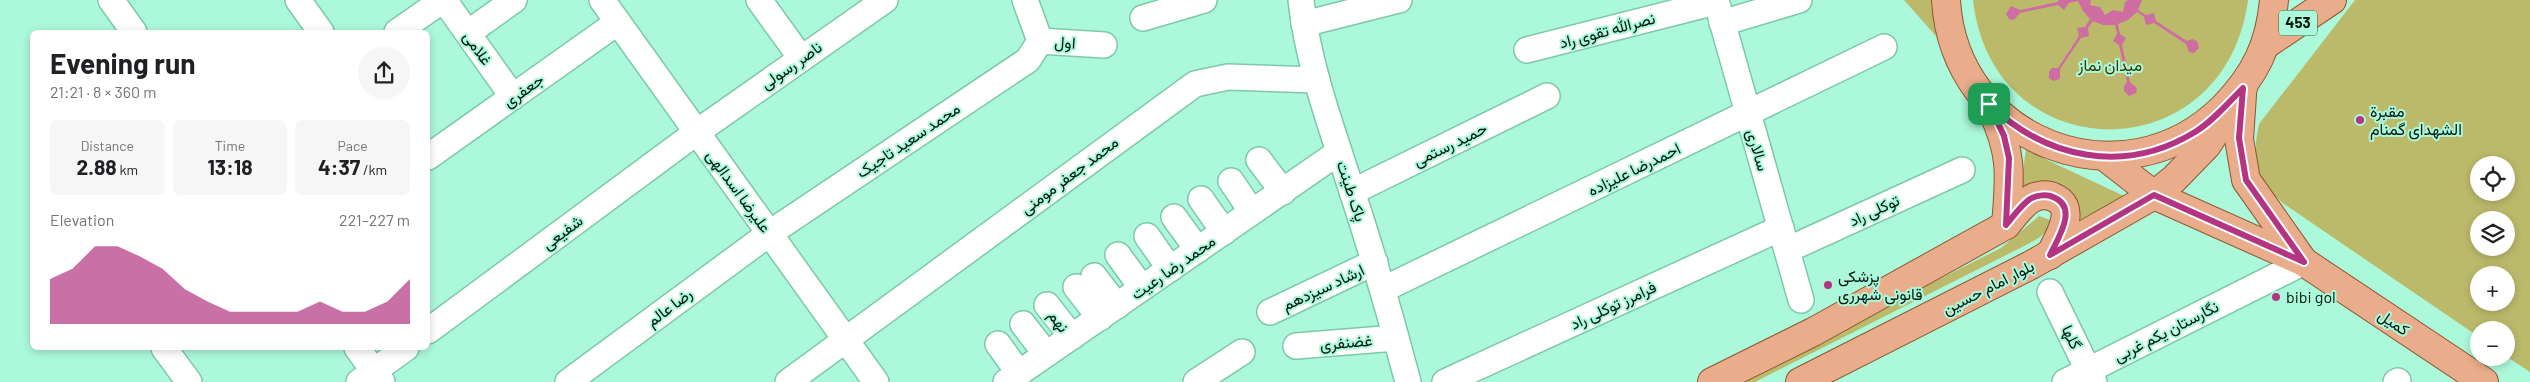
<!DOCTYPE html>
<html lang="en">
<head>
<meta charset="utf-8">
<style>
	body { margin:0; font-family:Barlow,Vazirmatn,sans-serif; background:#f6f6f6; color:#202124; height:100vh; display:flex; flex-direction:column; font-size:19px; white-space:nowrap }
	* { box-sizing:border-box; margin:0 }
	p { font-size:16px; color:#757577 }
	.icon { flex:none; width:28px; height:28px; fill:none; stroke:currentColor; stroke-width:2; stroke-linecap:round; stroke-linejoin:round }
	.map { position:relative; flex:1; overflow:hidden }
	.side { position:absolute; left:30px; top:30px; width:400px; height:320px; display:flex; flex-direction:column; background:#fff; border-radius:8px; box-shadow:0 2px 8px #0003 }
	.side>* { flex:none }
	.controls { position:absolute; left:2470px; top:156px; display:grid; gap:10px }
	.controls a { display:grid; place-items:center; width:45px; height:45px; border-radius:50%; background:#fff; box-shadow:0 2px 8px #0003; font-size:25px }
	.pin { position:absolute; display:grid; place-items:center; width:42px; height:42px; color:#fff; margin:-21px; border-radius:10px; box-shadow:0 2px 8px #0006 }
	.round { display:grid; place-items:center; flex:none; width:52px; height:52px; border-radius:26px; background:#f6f6f6 }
	.head { display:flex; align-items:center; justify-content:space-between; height:85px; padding:0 20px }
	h1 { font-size:28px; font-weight:700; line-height:38px }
	.stats { display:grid; grid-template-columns:repeat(3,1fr); gap:8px; height:85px; padding:5px 20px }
	.stats div { display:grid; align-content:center; border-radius:8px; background:#f6f6f6; text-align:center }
	.stats b { font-size:21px; font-weight:700 }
	.stats small { font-size:14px; font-weight:400 }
	.stats p { font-size:14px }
	.chart { height:140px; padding:10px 20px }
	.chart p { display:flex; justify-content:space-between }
	.chart svg { width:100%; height:90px; margin-top:5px; fill:#b33481; opacity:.7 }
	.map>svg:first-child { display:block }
	.green { fill:#bbba6b; fill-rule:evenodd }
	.water { fill:#ce6da2 }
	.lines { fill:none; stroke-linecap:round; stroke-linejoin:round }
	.minor-casing { stroke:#7dc8ab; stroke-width:28 }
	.major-casing { stroke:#8e562f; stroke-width:30 }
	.minor { stroke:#fff; stroke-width:25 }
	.major { stroke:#e9ad8c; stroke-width:28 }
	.route-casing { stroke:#fff; stroke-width:10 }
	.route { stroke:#b33481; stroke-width:6 }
	.poi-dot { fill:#b33481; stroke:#acf8da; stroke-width:2 }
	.labels { text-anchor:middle; stroke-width:4; stroke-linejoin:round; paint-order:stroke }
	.shield { fill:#acf8da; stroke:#345b4c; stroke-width:1 }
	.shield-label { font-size:15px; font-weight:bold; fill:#00180f }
	.street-label { font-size:16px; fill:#00180f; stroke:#acf8da }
	.park-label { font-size:16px; fill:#373503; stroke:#acf8da }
	.poi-label { font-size:16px; fill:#00180f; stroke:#acf8da; text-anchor:start }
</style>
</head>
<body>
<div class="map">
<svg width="2530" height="382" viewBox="0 0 2530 382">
	<rect width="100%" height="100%" fill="#acf8da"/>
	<!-- green -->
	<g class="green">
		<path d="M1904 0H1935L1943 44Z"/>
		<path d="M1973 0H2248C2225 173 1992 172 1973 0Z"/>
		<path d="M2355 0H2530V372L2506 356V330H2479V337L2284 204C2257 179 2251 161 2259 124ZM2479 165H2506V192H2479ZM2479 220H2506V248H2479ZM2479 275H2506V302H2479Z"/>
		<path d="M2026 149H2031L2045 159 2124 196V198L2069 225 2072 217 2019 200Z"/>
		<path d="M2039 216 2050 220C2048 234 2038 239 2026 245L1755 382H1736L2001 248Z"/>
	</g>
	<!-- water -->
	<path class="water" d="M2059 0H2091L2090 5 2100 7 2105 15 2113 10 2123 12 2125 2 2128 0H2142L2138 10 2146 15 2154 13 2156 21 2187 41 2192 39 2197 41 2199 48 2194 53 2189 52 2186 44 2154 23 2146 25 2144 17 2137 12 2128 20 2118 24 2120 34 2126 38 2122 45 2130 82 2137 88 2136 93 2129 96 2124 91V86L2127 82 2119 45 2113 41 2117 34 2115 25H2103L2093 21 2088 28 2089 36 2081 38 2060 69V79L2053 81 2049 78V71L2052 68H2058L2079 36 2077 28 2085 27 2090 19 2083 11 2078 1 2069 3 2064 10 2058 5 2020 13 2014 20 2009 19 2006 14 2011 6 2020 10 2057 2Z"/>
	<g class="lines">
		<defs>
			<g id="minor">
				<path d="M111 0 134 32"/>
				<path d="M298 0 321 32"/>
				<path d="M444 0 513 97"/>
				<path d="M602 0 876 382"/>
				<path d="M759 0 801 58"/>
				<path d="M1025 0 1040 41"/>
				<path d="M1301 0C1308 65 1331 126 1351 188 1372 252 1391 317 1408 382"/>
				<path d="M1716 0 1801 300"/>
				<path d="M1143 18 1204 0"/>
				<path d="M1722 23 1799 0"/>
				<path d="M1304 24 1399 0"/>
				<path d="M397 32 443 0"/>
				<path d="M468 33 514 0"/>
				<path d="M1040 41 1104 45"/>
				<path d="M1527 50 1716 2"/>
				<path d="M428 157 618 22"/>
				<path d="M1259 160 1283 192"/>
				<path d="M1231 181 1252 212"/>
				<path d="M1352 192 1547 96"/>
				<path d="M1201 199 1224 232"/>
				<path d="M1174 217 1198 250"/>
				<path d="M1147 236 1170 269"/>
				<path d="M1787 250 1962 170"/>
				<path d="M1118 255 1142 288"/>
				<path d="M1094 276 1117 306"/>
				<path d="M1076 287 1100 318"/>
				<path d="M1384 289 1884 47"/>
				<path d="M2050 292 2094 382"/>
				<path d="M1047 305 1072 337"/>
				<path d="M1270 312 1375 262"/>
				<path d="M1023 324 1046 354"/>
				<path d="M428 331 697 132 885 0"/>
				<path d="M998 344 1019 373"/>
				<path d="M1296 346 1396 338"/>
				<path d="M164 348 189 382"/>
				<path d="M357 348 382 382"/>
				<path d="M359 382 406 348"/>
				<path d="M568 382 770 233 1028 60 1040 41"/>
				<path d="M788 382 1195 84 1228 77 1317 80"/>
				<path d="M1006 382 1339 152"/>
				<path d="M1196 382 1242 352"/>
				<path d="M1445 382 1781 228"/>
				<path d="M2065 382 2304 262"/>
				<path d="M2396 382 2398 381"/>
			</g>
			<g id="major">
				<path d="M1946 0C1954 142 2123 208 2224 107 2255 75 2270 45 2274 0"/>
				<path d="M2265 45 2332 0"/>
				<path d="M2242 95 2239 139 2246 180 2303 261"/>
				<path d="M1992 110C2013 155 2010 176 2006 225"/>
				<path d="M2104 156 2154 195 2304 262 2484 382"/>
				<path d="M1712 382 1813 332 2006 225C2013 217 2021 205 2031 199 2037 195 2047 194 2053 197 2079 207 2058 239 2050 255"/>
				<path d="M1800 382 2031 265 2154 195 2174 179 2207 145 2243 88"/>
			</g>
		</defs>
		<!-- minor casing -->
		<use href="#minor" class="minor-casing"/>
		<!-- major casing -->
		<use href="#major" class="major-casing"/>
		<!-- minor -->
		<use href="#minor" class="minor"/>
		<!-- major -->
		<use href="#major" class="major"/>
	</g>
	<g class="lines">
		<defs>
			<path id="route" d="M2243 88 2239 138 2246 180 2304 262 2154 195 2050 255C2058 238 2079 207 2053 197 2047 194 2037 195 2030 199 2021 205 2013 217 2006 225L2009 158 2004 136 1989 104C2046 159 2125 175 2195 132 2213 121 2228 103 2243 88Z"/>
		</defs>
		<!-- route casing -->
		<use href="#route" class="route-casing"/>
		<!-- route -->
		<use href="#route" class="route"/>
	</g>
	<!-- markers -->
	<g class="poi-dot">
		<circle cx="2360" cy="120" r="5"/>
		<circle cx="1828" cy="285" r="5"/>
		<circle cx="2276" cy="297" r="5"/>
	</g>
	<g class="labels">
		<!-- shield labels -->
		<rect class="shield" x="2279" y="10.5" width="38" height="25" rx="4"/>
		<g class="shield-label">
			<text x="2298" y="28">453</text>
		</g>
		<!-- street labels -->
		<g class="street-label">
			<text transform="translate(1607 30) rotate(-15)" y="6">نصرالله تقوی راد</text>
			<text transform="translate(1065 42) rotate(4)" y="6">اول</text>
			<text transform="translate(478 48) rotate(55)" y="6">غلامی</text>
			<text transform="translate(791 65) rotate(-35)" y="6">ناصر رسولی</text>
			<text transform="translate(523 90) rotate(-35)" y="6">جعفری</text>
			<text transform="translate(908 140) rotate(-34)" y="6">محمد سعید تاجیک</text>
			<text transform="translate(1450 144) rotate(-26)" y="6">حمید رستمی</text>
			<text transform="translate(1758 150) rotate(74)" y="6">سالاری</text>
			<text transform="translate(1634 169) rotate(-26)" y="6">احمدرضا علیزاده</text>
			<text transform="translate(1069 175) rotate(-37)" y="6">محمد جعفر مومنی</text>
			<text transform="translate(739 191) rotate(54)" y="6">علیرضا اسدالهی</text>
			<text transform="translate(1352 191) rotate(72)" y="6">پاک طینت</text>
			<text transform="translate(1874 210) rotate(-25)" y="6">توکلی راد</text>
			<text transform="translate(562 232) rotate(-37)" y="6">شفیعی</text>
			<text transform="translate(1173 267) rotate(-35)" y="6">محمد رضا رعیت</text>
			<text transform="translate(1323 287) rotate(-25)" y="6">ارشاد سیزدهم</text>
			<text transform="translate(1988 287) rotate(-27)" y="6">بلوار امام حسین</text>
			<text transform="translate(1613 305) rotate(-25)" y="6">فرامرز توکلی راد</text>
			<text transform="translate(669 307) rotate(-37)" y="6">رضا عالم</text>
			<text transform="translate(1059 321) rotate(53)" y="6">نهم</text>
			<text transform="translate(2394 322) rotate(34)" y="6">کمیل</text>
			<text transform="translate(2166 331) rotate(-27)" y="6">نگارستان یکم غربی</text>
			<text transform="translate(2072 337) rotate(64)" y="6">گلها</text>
			<text transform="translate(1346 342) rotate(-5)" y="6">غضنفری</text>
		</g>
		<!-- park labels -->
		<g class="park-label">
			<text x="2110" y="71">میدان نماز</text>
		</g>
		<!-- poi labels -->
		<g class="poi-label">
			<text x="2370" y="117">مقبرة<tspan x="2370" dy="18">الشهدای گمنام</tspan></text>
			<text x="1838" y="282">پزشکی<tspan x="1838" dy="18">قانونی شهرری</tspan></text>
			<text x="2286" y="303">bibi gol</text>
		</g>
	</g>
</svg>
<div class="controls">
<a><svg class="icon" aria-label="locate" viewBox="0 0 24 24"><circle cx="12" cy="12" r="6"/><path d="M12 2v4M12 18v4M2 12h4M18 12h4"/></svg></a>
<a><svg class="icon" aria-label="layers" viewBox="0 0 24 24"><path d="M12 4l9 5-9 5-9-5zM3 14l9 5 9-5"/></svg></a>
<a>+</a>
<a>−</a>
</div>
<div class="pin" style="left:1989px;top:104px;background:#1e9e55"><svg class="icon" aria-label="arrive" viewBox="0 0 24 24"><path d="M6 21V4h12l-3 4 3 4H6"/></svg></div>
<section class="side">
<div class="head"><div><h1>Evening run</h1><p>21:21 · 8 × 360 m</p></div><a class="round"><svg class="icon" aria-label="share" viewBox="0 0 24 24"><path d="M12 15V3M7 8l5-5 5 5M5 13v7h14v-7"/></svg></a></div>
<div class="stats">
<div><p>Distance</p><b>2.88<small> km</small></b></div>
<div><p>Time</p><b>13:18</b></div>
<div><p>Pace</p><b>4:37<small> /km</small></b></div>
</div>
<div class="chart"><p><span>Elevation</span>221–227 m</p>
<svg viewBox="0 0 160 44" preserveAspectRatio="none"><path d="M0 44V22L10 17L20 6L30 6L40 11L50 17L60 27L70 33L80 38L90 38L100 38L110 38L120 33L130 38L140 38L150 33L160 22V44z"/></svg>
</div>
</section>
</div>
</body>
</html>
